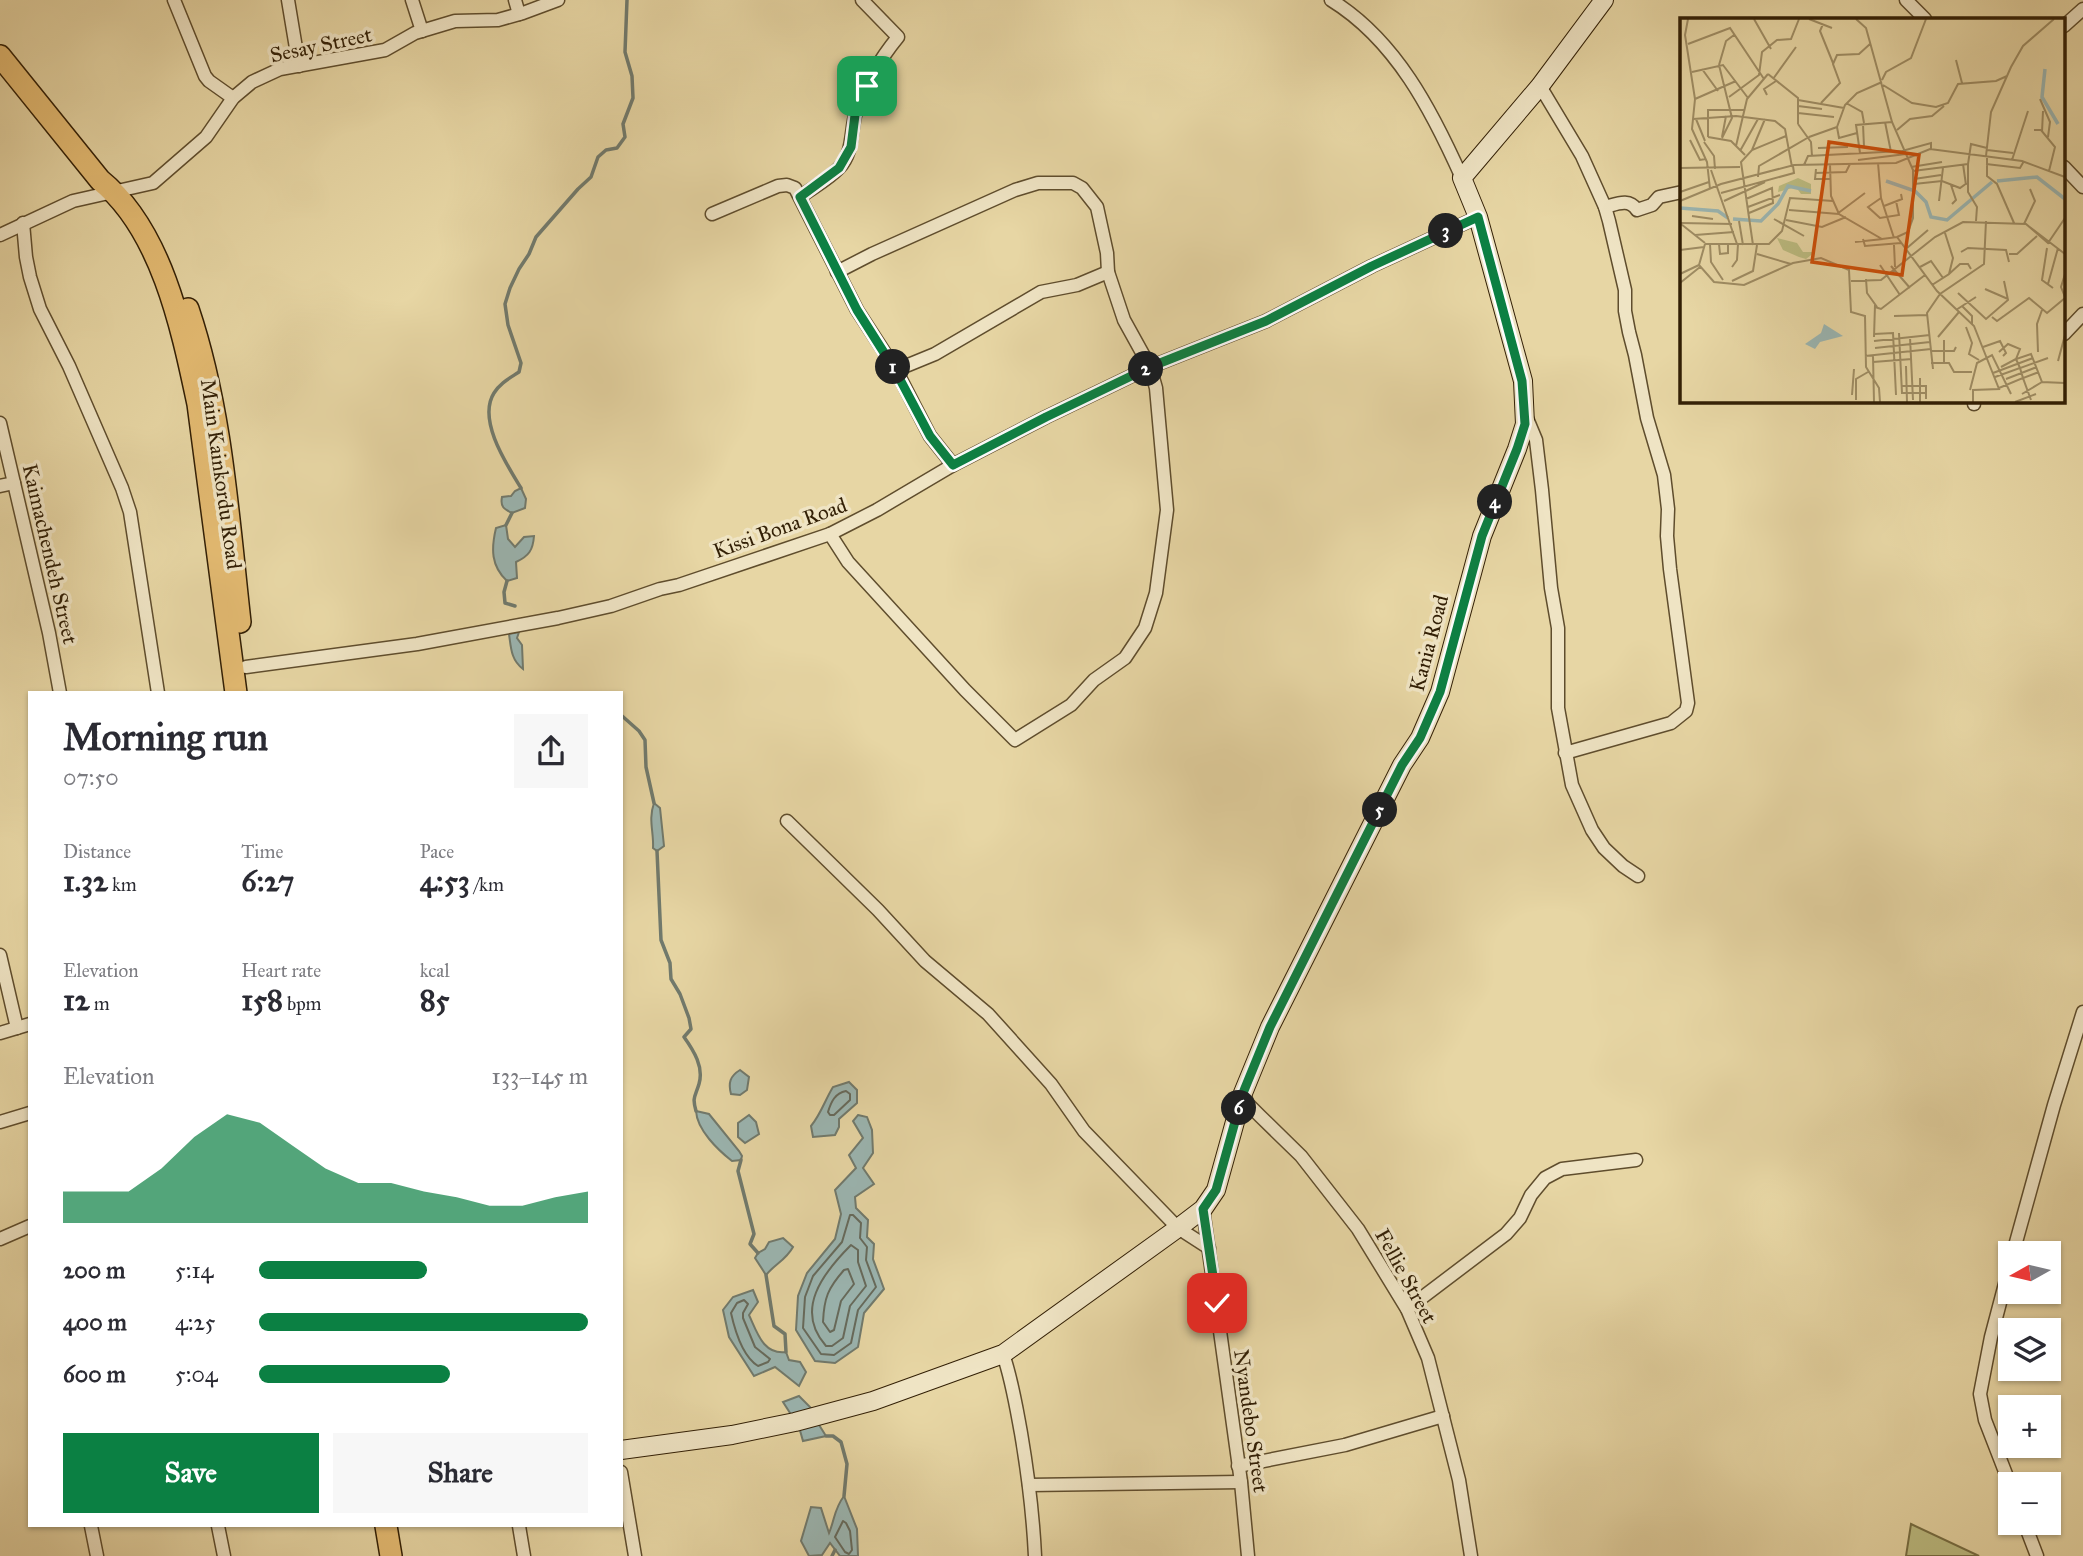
<!DOCTYPE html>
<html lang="en">
<head>
<meta charset="utf-8">
<style>
	body { margin:0; font-family:"IM FELL Great Primer",serif; background:#f7f7f7; color:#2b2b33; height:100vh; display:flex; flex-direction:column; font-size:26px; white-space:nowrap }
	* { box-sizing:border-box; margin:0 }
	p { font-size:23px; color:#7c7c81 }
	.icon { flex:none; width:38px; height:38px; fill:none; stroke:currentColor; stroke-width:2; stroke-linecap:round; stroke-linejoin:round }
	.map { position:relative; flex:1; overflow:hidden }
	.details { position:absolute; left:28px; top:691px; width:595px; height:836px; display:flex; flex-direction:column; background:#fff; border-radius:0px; box-shadow:0 2px 5px #0004 }
	.details>* { flex:none }
	.needle { width:46px; rotate:262deg }
	.buttons { position:absolute; left:1998px; top:1241px; display:grid; gap:14px }
	.buttons a { display:grid; place-items:center; width:63px; height:63px; border-radius:0px; background:#fff; box-shadow:0 2px 5px #0004; font-size:35px }
	.pin { position:absolute; display:grid; place-items:center; width:60px; height:60px; color:#fff; margin:-30px; border-radius:14px; box-shadow:0 4px 10px #0006 }
	.km { position:absolute; width:35px; height:35px; margin:-18px; border-radius:50%; background:#222; color:#fff; font-size:19px; line-height:35px; text-align:center }
	.round { display:grid; place-items:center; flex:none; width:74px; height:74px; border-radius:0px; background:#f7f7f7 }
	.head { display:flex; align-items:center; justify-content:space-between; height:119px; padding:0 35px }
	h1 { font-size:38px; font-weight:700; line-height:52px }
	.figures { display:grid; grid-template-columns:repeat(3,1fr); gap:10px; height:119px; padding:7px 35px }
	.figures div { display:grid; align-content:center }
	.figures b { font-size:30px; font-weight:700 }
	.figures small { font-size:19px; font-weight:400 }
	.figures p { font-size:19px }
	.chart { height:196px; padding:14px 35px }
	.chart p { display:flex; justify-content:space-between }
	.chart svg { width:100%; height:126px; margin-top:7px; fill:#0b8043; opacity:.7 }
	.button { display:flex; gap:14px; margin-top:auto; padding:14px 35px }
	.button a { flex:1; height:80px; border-radius:0px; background:#0b8043; color:#fff; font-size:28px; font-weight:700; line-height:80px; text-align:center }
	.button a+a { background:#f7f7f7; color:#2b2b33 }
	ul { padding:0 35px; list-style:none; font-size:23px }
	li { display:grid; grid-template-columns:112px 84px 1fr; align-items:center; height:52px }
	li i { height:18px; border-radius:9px; background:#0b8043 }
	.map>svg:first-child { display:block }
	.green { fill:#bcbc81; stroke:#776e43; stroke-width:2 }
	.water { fill:#9bb6b2; stroke:#717a6d; stroke-width:2 }
	.lines { fill:none; stroke-linecap:round; stroke-linejoin:round }
	.shore { stroke:#666a5c; stroke-width:2 }
	.stream { stroke:#717a6d; stroke-width:3.5 }
	.minor-casing { stroke:#5f4d2d; stroke-width:15 }
	.secondary-casing { stroke:#321f05; stroke-width:20 }
	.primary-casing { stroke:#321f05; stroke-width:24 }
	.minor { stroke:#efe4c4; stroke-width:12 }
	.secondary { stroke:#efe4c4; stroke-width:18 }
	.primary { stroke:#e4bb72; stroke-width:21 }
	.route-casing { stroke:#fff; stroke-width:14 }
	.route { stroke:#0b8043; stroke-width:9 }
	.labels { text-anchor:middle; stroke-width:7; stroke-linejoin:round; paint-order:stroke }
	.street-label { font-size:21px; fill:#321f05; stroke:#efe4c4 }
	.inset-river { fill:none; stroke:#9bb6b2; stroke-width:3.5 }
	.inset-road { fill:none; stroke:#9f8d64; stroke-width:2 }
	.view { fill:#cd500b; fill-opacity:0.15; stroke:#cd500b; stroke-width:3.5 }
	.inset-edge { fill:none; stroke:#321f05; stroke-width:3.5 }
</style>
</head>
<body>
<div class="map">
<svg width="2083" height="1556" viewBox="0 0 2083 1556">
	<rect width="100%" height="100%" fill="#e7d6a4"/>
	<filter id="stains"><feTurbulence type="fractalNoise" baseFrequency=".00286" numOctaves="4"/><feColorMatrix values="0 0 0 0 .2 0 0 0 0 .09 0 0 0 0 .02 0 0 0 .5 -.17"/></filter>
	<radialGradient id="worn" r=".72"><stop offset=".6" stop-color="#630" stop-opacity="0"/><stop offset="1" stop-color="#630" stop-opacity=".3"/></radialGradient>
	<!-- green -->
	<path class="green" d="M1911 1524 1979 1556H1906Z"/>
	<!-- water -->
	<g class="water">
		<path d="M521 488 526 499 525 508 512 513C504 509 500 507 502 497L511 496 515 491Z"/>
		<path d="M506 525 508 539 515 547 524 537 534 536C533 550 529 556 516 562L517 578 507 581C491 566 491 549 496 528Z"/>
		<path d="M519 632 517 638 522 645 523 669C511 660 511 648 509 634Z"/>
		<path d="M654 803 660 808 664 846 657 851 653 848C654 832 648 820 654 803Z"/>
		<path d="M740 1070 749 1077 747 1090 740 1095 731 1094C728 1083 730 1076 740 1070Z"/>
		<path d="M849 1082 857 1090V1103L839 1119V1127L835 1135 813 1137 811 1126C821 1114 825 1100 833 1087Z"/>
		<path d="M696 1111 709 1114 739 1151 742 1156 741 1160 732 1161C718 1150 697 1130 696 1111Z"/>
		<path d="M749 1115 756 1122 759 1134 745 1143 738 1137V1123Z"/>
		<path d="M858 1115 867 1117 872 1130 873 1153 863 1168 874 1184 855 1197 856 1208 868 1220 867 1237 874 1244 873 1259 884 1289 864 1313 858 1347 835 1363 815 1361 796 1330 798 1296 807 1273 835 1239 841 1214 835 1190 856 1168 849 1155 863 1138 853 1121Z"/>
		<path d="M783 1238 793 1247C786 1260 775 1264 766 1275L755 1258 758 1253 765 1249 769 1242Z"/>
		<path d="M753 1290 758 1302 749 1315C757 1332 763 1355 786 1352L789 1360 800 1362 806 1372 799 1386 775 1367 754 1376 729 1337 723 1310 733 1297Z"/>
		<path d="M799 1396 812 1409 816 1420 826 1436 803 1441 799 1427 783 1402Z"/>
		<path d="M844 1496 857 1529 858 1556H840L830 1543 822 1555 809 1556 801 1541 811 1507 821 1508 829 1533C835 1519 834 1509 844 1496Z"/>
	</g>
	<g class="lines">
		<!-- shore -->
		<g class="shore">
			<path d="M846 1091 850 1094V1100L834 1115H830L828 1112C831 1102 835 1093 846 1091Z"/>
			<path d="M850 1215H853L861 1223 860 1238 867 1247 866 1260 876 1287 858 1310 851 1343 834 1355 821 1354 803 1328 805 1297 813 1276 842 1242Z"/>
			<path d="M851 1245 858 1250V1262L866 1286 850 1306 843 1338 832 1346H826C794 1310 823 1273 851 1245Z"/>
			<path d="M848 1269 854 1284 841 1301 834 1330 830 1332 823 1322C824 1298 828 1288 844 1270Z"/>
			<path d="M744 1300 748 1304 743 1313V1318L755 1347 770 1359 768 1362 758 1366C742 1356 735 1331 731 1313L737 1303Z"/>
			<path d="M843 1521 846 1523 850 1531 852 1550 849 1554 845 1552 835 1537Z"/>
		</g>
		<!-- stream -->
		<g class="stream">
			<path d="M521 488C507 465 477 420 494 393 500 383 510 378 519 372L521 363 508 325 505 304 510 288 519 269 529 254 536 237 578 189 591 177 598 157 606 150 617 148 625 137 623 124 633 98 632 76 625 52 627 0"/>
			<path d="M506 525 512 513"/>
			<path d="M507 581 504 592 505 603 515 606"/>
			<path d="M621 715 639 731 645 740 646 767 654 803"/>
			<path d="M657 851 661 940 670 963 671 979 680 994 689 1018 691 1029 684 1037C694 1051 704 1067 699 1084 695 1097 692 1097 696 1111"/>
			<path d="M741 1160 738 1171 754 1234 750 1244 758 1253"/>
			<path d="M766 1275 774 1326 785 1334 786 1352"/>
			<path d="M826 1436H833L841 1442 847 1464 844 1496"/>
			<path d="M832 1556 835 1550"/>
		</g>
		<defs>
			<g id="minor">
				<path d="M174 0 205 76 209 81 233 98"/>
				<path d="M288 0 299 66"/>
				<path d="M412 0 422 31"/>
				<path d="M515 0 519 14"/>
				<path d="M1331 0C1396 40 1432 111 1462 178"/>
				<path d="M1906 0 1925 19"/>
				<path d="M2064 26 2083 9"/>
				<path d="M1540 86 1582 156 1605 207 1609 221 1625 290V311L1629 332 1635 355 1647 418 1664 475 1668 509 1667 536 1670 569 1688 703 1686 711 1671 723 1565 753"/>
				<path d="M2064 167 2083 187"/>
				<path d="M800 197C812 188 829 179 839 168 854 152 850 132 856 112 865 85 879 60 898 37L862 0"/>
				<path d="M1605 207C1617 204 1629 198 1637 210L1652 205 1659 197 1682 192"/>
				<path d="M712 214 778 186 787 185 795 188 857 310 896 370 930 436 953 465"/>
				<path d="M23 223 26 257 30 277 40 309 69 366 122 488 130 512 158 693"/>
				<path d="M0 235 73 201 153 183 206 137 233 98 252 82 280 69 385 50 415 33 455 21 498 20 523 13 558 0"/>
				<path d="M2064 334 2083 314"/>
				<path d="M896 370 935 354 1041 292 1077 285 1108 272"/>
				<path d="M1974 401V404"/>
				<path d="M1526 416 1536 440 1542 490 1551 588 1558 628V708L1572 785 1592 830 1604 848 1623 866 1638 876"/>
				<path d="M0 423 49 633 60 693"/>
				<path d="M0 486 14 483"/>
				<path d="M830 534 848 562 965 690 1015 740 1071 705 1094 680 1125 658 1145 628 1156 593 1167 510 1156 388 1150 367 1124 320 1108 272 1107 253 1097 207 1082 188 1073 183H1038L1015 190 872 254 837 272"/>
				<path d="M246 667 417 644 558 618 611 606 660 589 679 585 830 534 877 510 953 465 1046 417 1150 367 1266 321 1372 266 1478 217"/>
				<path d="M787 821 878 910 925 961 988 1014 1051 1084 1084 1131 1178 1228 1209 1248"/>
				<path d="M0 955 17 1028"/>
				<path d="M0 1033 30 1024"/>
				<path d="M1243 1093 1248 1104 1260 1116 1301 1156 1358 1229 1407 1309 1428 1358 1459 1480 1471 1556"/>
				<path d="M0 1122 30 1113"/>
				<path d="M1203 1209 1241 1482 1248 1556"/>
				<path d="M0 1239 30 1226"/>
				<path d="M2013 1253 2054 1105 2083 1012"/>
				<path d="M2011 1261 1991 1337 1980 1394 1985 1420 2011 1487"/>
				<path d="M1407 1309 1506 1234 1520 1218 1531 1195 1545 1178 1562 1169 1636 1160"/>
				<path d="M1003 1354C1012 1380 1016 1406 1021 1433 1028 1474 1033 1515 1035 1556"/>
				<path d="M1238 1466 1345 1445 1443 1416"/>
				<path d="M621 1472 635 1556"/>
				<path d="M1029 1485 1241 1482"/>
				<path d="M2024 1522 2037 1556"/>
				<path d="M91 1526 97 1556"/>
				<path d="M218 1526 224 1556"/>
				<path d="M519 1526 524 1556"/>
			</g>
			<path id="secondary" d="M621 1450 732 1435 795 1422 873 1401 1003 1354 1178 1228 1203 1209 1216 1190 1243 1093 1270 1027 1402 765 1420 738 1440 692 1482 536 1517 449 1525 424 1523 381 1478 217 1462 178 1540 86 1604 0"/>
			<g id="primary">
				<path d="M0 56 100 180C162 230 182 329 198 404L236 693"/>
				<path d="M188 309C222 410 228 516 240 622"/>
				<path d="M386 1526 391 1556"/>
			</g>
		</defs>
		<!-- minor casing -->
		<use href="#minor" class="minor-casing"/>
		<!-- secondary casing -->
		<use href="#secondary" class="secondary-casing"/>
		<!-- primary casing -->
		<use href="#primary" class="primary-casing"/>
		<!-- minor -->
		<use href="#minor" class="minor"/>
		<!-- secondary -->
		<use href="#secondary" class="secondary"/>
		<!-- primary -->
		<use href="#primary" class="primary"/>
	</g>
	<g class="lines">
		<defs>
			<path id="route" d="M867 86 855 115 851 147 839 168 800 197 857 310 895 370 930 436 953 465 1046 417 1150 367 1266 321 1372 266 1478 217 1522 381 1525 424 1517 449 1482 536 1440 692 1420 738 1402 765 1270 1027 1243 1093 1216 1190 1203 1209 1217 1303"/>
		</defs>
		<!-- route casing -->
		<use href="#route" class="route-casing"/>
		<!-- route -->
		<use href="#route" class="route"/>
	</g>
	<g class="labels">
		<!-- street labels -->
		<g class="street-label">
			<text transform="translate(321 45) rotate(-12)" y="7">Sesay Street</text>
			<text transform="translate(221 474) rotate(82)" y="7">Main Kainkordu Road</text>
			<text transform="translate(780 528) rotate(-20)" y="7">Kissi Bona Road</text>
			<text transform="translate(50 554) rotate(77)" y="7">Kaimachendeh Street</text>
			<text transform="translate(1429 643) rotate(-75)" y="7">Kania Road</text>
			<text transform="translate(1406 1276) rotate(61)" y="7">Fellie Street</text>
			<text transform="translate(1251 1421) rotate(82)" y="7">Nyandebo Street</text>
		</g>
	</g>
	<!-- overview -->
	<g transform="translate(1680 18)">
		<rect width="385" height="385" fill="#e7d6a4"/>
		<path d="M118 160 131 166V176H121L116 169 98 174 99 168ZM97 220 117 225 123 234H135L126 241 119 239 103 232Z" fill="#bcbc81"/>
		<path d="M144 306 163 318 140 324 135 331 125 326 141 315Z" fill="#9bb6b2"/>
		<path class="inset-river" d="M365 51 362 79 378 106M206 163 235 173 246 184 251 199 267 202 312 164M317 163 357 159 385 181M0 190 38 193 48 200M53 201 81 203 98 186 108 168 131 173"/>
		<path class="inset-road" d="M8 1 5 17 15 81 12 111 27 144 30 171M74 1 91 31M129 1 152 10M176 1 186 10 212 104 233 152V200L228 214 217 219M143 6 140 13 153 45M8 26 50 10 84 61M276 42 282 65M39 47 52 100 42 120M39 47 46 23 54 17M22 51 38 73M12 54 43 47 68 80M88 56 118 80V106M93 61 116 29M202 62 206 54 231 40 246 1M203 67 232 85 256 89 268 85 278 66 316 63 327 58M87 77 84 71 96 63M49 79 79 57 82 34 97 22 111 21 119 1M15 81 56 63M360 81 370 104 368 119M118 82 164 90M141 85 160 65 153 46 157 37 179 36 190 26M166 85 182 94 184 105M118 88 142 91M118 95 154 99M13 101 56 98 95 103 105 111 112 149M16 101 25 123M205 104 211 134M118 106 131 124 132 138M183 106 184 129M217 112 230 101 252 98 264 88M354 112H361L375 129 369 153M362 114 363 93M177 115 159 120 157 109 165 87 177 75 202 64M28 119V92H65M28 119 51 123 65 137M42 119 46 98M129 119 157 109M10 122 20 142 26 141M24 124 34 138 35 151M56 128 67 81 88 56M138 130 168 129M72 132 85 101M307 132 333 135M60 133 78 101M180 135 176 107 212 104M306 138 311 94 331 49 343 28 374 1M307 138V158L317 166 334 205M178 142 226 136M332 142 348 93M198 145 201 180 214 220M150 146 151 178 159 196 202 221 217 219 257 273 294 308 319 371 293 372V384M283 146 286 167M306 146 340 150 344 143M124 147 128 138 222 133 251 125V131M231 149 262 144M0 150 60 149M136 151 135 161H150M31 152 57 226M233 153 288 146M135 155 166 154 170 146M78 159 79 148 129 119M234 161 261 157M234 166 262 163 280 170 287 165M271 167 276 182 272 186M0 174 29 164M41 175 114 155 113 148M201 180 188 189 200 200 219 197 216 183M66 181 92 170 93 185 69 195M0 183 41 166 114 147 216 145 250 131 342 143 385 159M44 183 85 164M259 183 263 150M204 188 222 181 221 176M68 189 100 177M109 192 159 196M157 196 185 175M12 198 33 201M94 201 124 218M106 202 142 209 166 199M59 203 63 227M296 203 297 189 288 174V146L291 126 307 130M1 205 52 206M1 206 25 225M344 206 355 183 350 171M347 207 385 236M15 217 54 214M183 221 185 228 221 225M175 224 203 221M25 226 19 247 34 264 64 267 113 245 141 240 169 252 171 294 185 298 186 349 199 370 200 384M25 226H89L102 213 110 180 153 183M30 226 31 244 43 262M39 226 40 236 48 235V226M73 227 61 144 72 132 106 118M214 227 215 249M227 230 248 212M367 230 362 262 373 270M0 232 24 229M281 234 288 230 326 232 329 244M77 236 111 246M329 236H337L357 218M200 247 220 277M211 248 230 270M52 249 57 242 58 226M240 249 251 243 263 260M0 256 19 247M269 256 280 246H288L291 251M385 256 381 269 385 279M186 261 187 275 197 289M52 263 73 253 77 227M171 263 201 262 255 219 283 204 346 206 368 225 385 200M0 265 20 249M368 266 378 230M252 267 269 256 273 240 265 215M305 271 328 281M278 275 306 301 328 282 324 263M282 288 292 298V306M195 289 201 291 245 257M276 292 296 279M214 298 247 297M312 299 317 303 349 280 367 295 385 280M286 309 292 325 289 336 299 342M219 315 222 375H246M194 316 213 315 216 377M194 319 195 287M230 319 233 382M258 319 279 294M264 322V345M194 323 250 317M303 329 320 323 326 335 323 338M195 330 250 324M251 333H274L276 329M319 334 328 326 340 331 336 341 321 349M358 334 357 306 362 292M185 338 251 331M193 338 194 384M378 343 385 317M193 344 232 341M251 345H269L274 354H292M226 348 227 384M253 351 247 295 260 276 304 246 306 203M313 355 353 340M315 359 340 350 336 341 351 336 362 364 385 365M240 360V384M326 361 357 349M221 368H246V381M319 370 343 360 340 350 368 340M290 372 297 345 312 337 331 376M342 376 362 364M172 377 174 351M176 382V361L188 354M351 382 343 360 359 354M335 384 356 376"/>
		<path class="view" d="M149 124 239 137 222 257 132 244Z"/>
		<rect width="385" height="385" class="inset-edge"/>
	</g>
	<rect width="100%" height="100%" filter="url(#stains)"/>
	<rect width="100%" height="100%" fill="url(#worn)"/>
</svg>
<div class="buttons">
<a><svg class="needle" viewBox="-14 -14 28 28"><path d="M0-13l5 13h-10z" fill="#e53935"/><path d="M0 13l5-13h-10z" fill="#7c7c81"/></svg></a>
<a><svg class="icon" aria-label="layers" viewBox="0 0 24 24"><path d="M12 4l9 5-9 5-9-5zM3 14l9 5 9-5"/></svg></a>
<a>+</a>
<a>−</a>
</div>
<div class="pin" style="left:867px;top:86px;background:#1e9e55"><svg class="icon" aria-label="arrive" viewBox="0 0 24 24"><path d="M6 21V4h12l-3 4 3 4H6"/></svg></div>
<div class="pin" style="left:1217px;top:1303px;background:#d93025"><svg class="icon" aria-label="check" viewBox="0 0 24 24"><path d="M5 12l5 5 9-10"/></svg></div>
<b class="km" style="left:893px;top:367px">1</b>
<b class="km" style="left:1146px;top:369px">2</b>
<b class="km" style="left:1446px;top:231px">3</b>
<b class="km" style="left:1495px;top:502px">4</b>
<b class="km" style="left:1380px;top:810px">5</b>
<b class="km" style="left:1239px;top:1108px">6</b>
<section class="details">
<div class="head"><div><h1>Morning run</h1><p>07:50</p></div><a class="round"><svg class="icon" aria-label="share" viewBox="0 0 24 24"><path d="M12 15V3M7 8l5-5 5 5M5 13v7h14v-7"/></svg></a></div>
<div class="figures">
<div><p>Distance</p><b>1.32<small> km</small></b></div>
<div><p>Time</p><b>6:27</b></div>
<div><p>Pace</p><b>4:53<small> /km</small></b></div>
</div>
<div class="figures">
<div><p>Elevation</p><b>12<small> m</small></b></div>
<div><p>Heart rate</p><b>158<small> bpm</small></b></div>
<div><p>kcal</p><b>85</b></div>
</div>
<div class="chart"><p><span>Elevation</span>133–145 m</p>
<svg viewBox="0 0 160 44" preserveAspectRatio="none"><path d="M0 44V33L10 33L20 33L30 25L40 14L50 6L60 9L70 17L80 25L90 30L100 30L110 33L120 35L130 38L140 38L150 35L160 33V44z"/></svg>
</div>
<ul>
<li><b>200 m</b>5:14<i style="width:51%"></i></li>
<li><b>400 m</b>4:25<i style="width:100%"></i></li>
<li><b>600 m</b>5:04<i style="width:58%"></i></li>
</ul>
<div class="button"><a>Save</a><a>Share</a></div>
</section>
</div>
</body>
</html>
